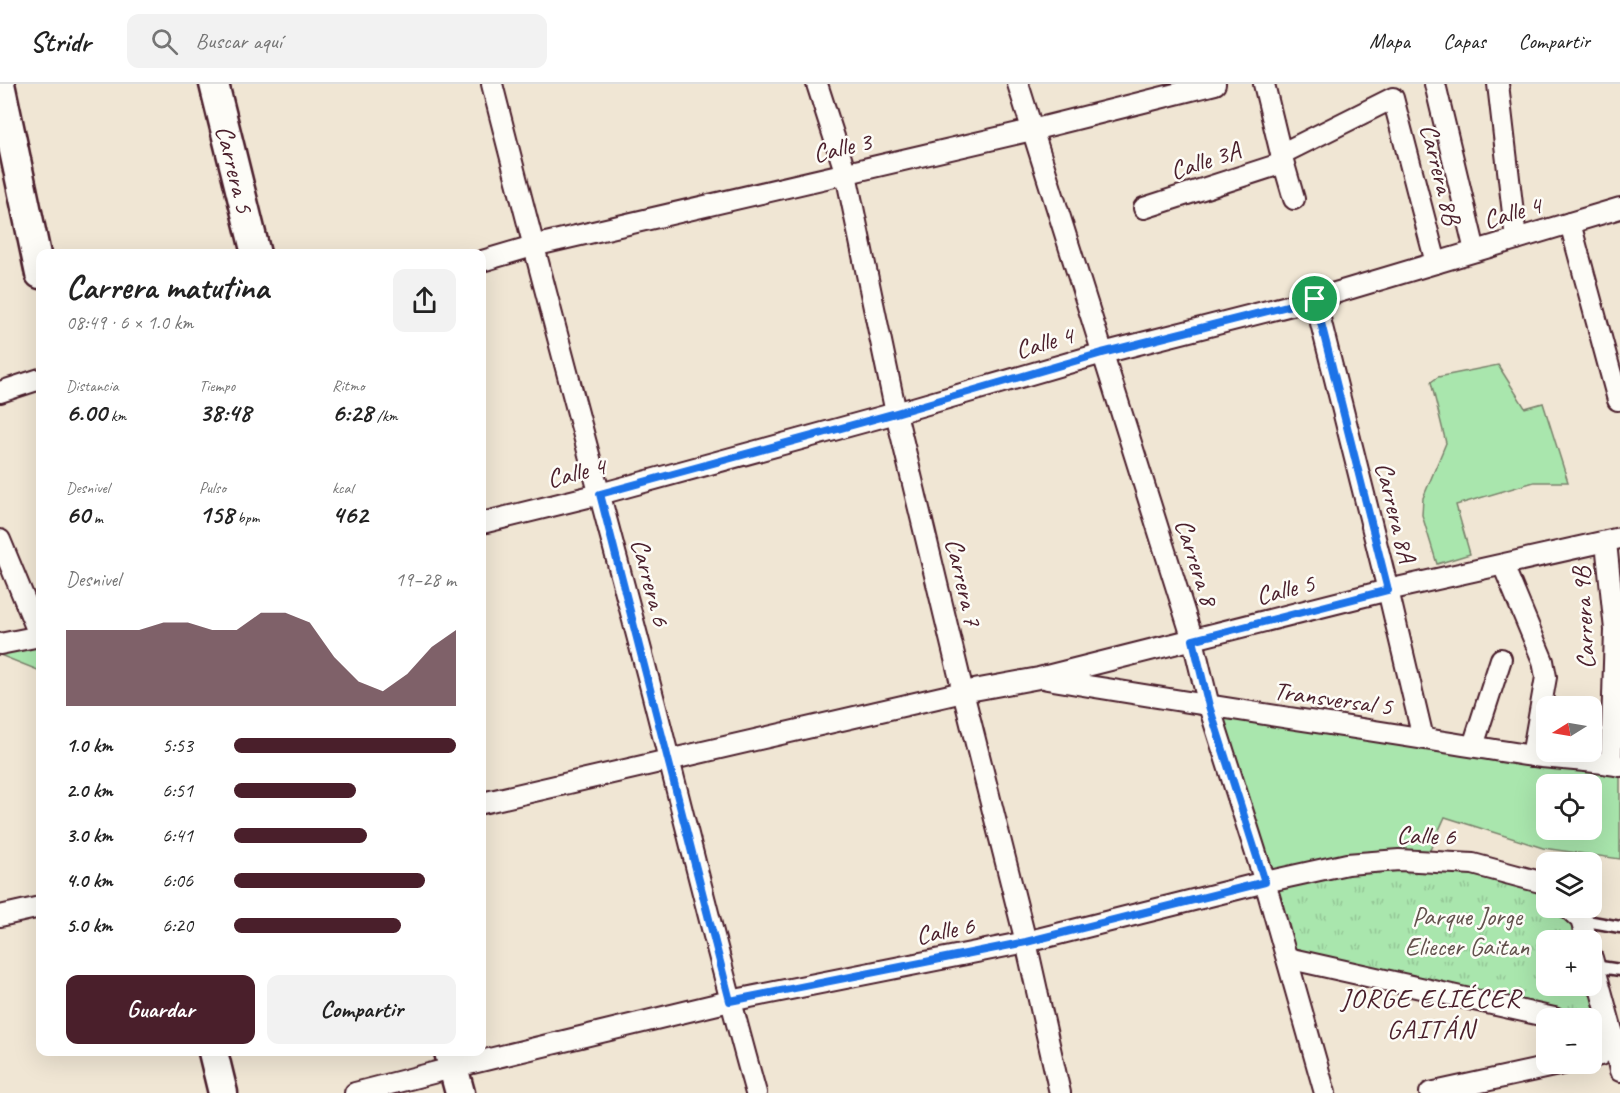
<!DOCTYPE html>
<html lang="es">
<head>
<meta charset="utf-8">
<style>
	body { margin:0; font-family:Caveat,sans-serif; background:#f2f2f2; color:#222; height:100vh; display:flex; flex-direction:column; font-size:22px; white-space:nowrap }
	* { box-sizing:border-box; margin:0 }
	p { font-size:20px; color:#767676 }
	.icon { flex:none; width:33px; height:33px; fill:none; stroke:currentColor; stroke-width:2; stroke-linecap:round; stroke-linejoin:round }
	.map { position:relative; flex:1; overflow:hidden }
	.sheet { position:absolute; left:36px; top:165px; width:450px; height:807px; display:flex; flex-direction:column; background:#fff; border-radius:12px; box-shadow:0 6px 24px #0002 }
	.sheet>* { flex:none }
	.needle { width:39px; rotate:259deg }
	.tools { position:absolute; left:1536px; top:612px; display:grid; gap:12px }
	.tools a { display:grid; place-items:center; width:66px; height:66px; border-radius:12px; background:#fff; box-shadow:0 6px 24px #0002; font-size:30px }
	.pin { position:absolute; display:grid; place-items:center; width:51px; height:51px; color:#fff; margin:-26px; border:3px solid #fff; border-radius:50%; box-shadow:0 2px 6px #0007 }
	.round { display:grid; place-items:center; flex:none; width:63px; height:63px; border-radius:12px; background:#f2f2f2 }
	.head { display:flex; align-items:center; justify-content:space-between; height:102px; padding:0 30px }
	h1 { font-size:33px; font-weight:700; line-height:45px }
	.figures { display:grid; grid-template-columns:repeat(3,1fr); gap:9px; height:102px; padding:6px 30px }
	.figures div { display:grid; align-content:center }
	.figures b { font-size:26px; font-weight:700 }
	.figures small { font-size:16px; font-weight:400 }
	.figures p { font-size:16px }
	.chart { height:168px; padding:12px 30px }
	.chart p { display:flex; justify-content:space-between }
	.chart svg { width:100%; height:108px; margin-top:6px; fill:#4a1f2b; opacity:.7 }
	.button { display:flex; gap:12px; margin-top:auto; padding:12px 30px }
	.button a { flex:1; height:69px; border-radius:12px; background:#4a1f2b; color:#fff; font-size:24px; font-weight:700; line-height:69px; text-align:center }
	.button a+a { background:#f2f2f2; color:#222 }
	ul { padding:0 30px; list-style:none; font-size:20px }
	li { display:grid; grid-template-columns:96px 72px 1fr; align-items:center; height:45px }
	li i { height:15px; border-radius:8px; background:#4a1f2b }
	header { display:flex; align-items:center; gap:36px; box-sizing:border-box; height:84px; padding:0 30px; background:#fff; border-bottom:2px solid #e0e0e0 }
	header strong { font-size:28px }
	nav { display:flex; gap:33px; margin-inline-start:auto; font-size:21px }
	.search { width:420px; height:54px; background:#f2f2f2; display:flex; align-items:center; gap:15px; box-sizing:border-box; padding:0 21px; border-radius:12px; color:#767676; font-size:22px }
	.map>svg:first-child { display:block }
	.green { fill:#a9e6ad; stroke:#7a826c; stroke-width:1.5; fill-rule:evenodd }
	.park { fill:url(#park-tufts); stroke:#7a826c; stroke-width:1.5 }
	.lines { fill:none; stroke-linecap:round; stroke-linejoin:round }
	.lane-casing { stroke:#4a1f2b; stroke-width:15 }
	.street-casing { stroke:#4a1f2b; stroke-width:24 }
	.secondary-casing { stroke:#4a1f2b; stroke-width:33 }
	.lane { stroke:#fdfcf7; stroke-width:10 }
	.street { stroke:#fdfcf7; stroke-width:20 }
	.secondary { stroke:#fdfcf7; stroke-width:28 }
	.route-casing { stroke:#fff; stroke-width:12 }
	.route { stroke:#1a73e8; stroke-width:8 }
	.labels { text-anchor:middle; stroke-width:5; stroke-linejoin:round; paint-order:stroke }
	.street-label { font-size:26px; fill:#4a1f2b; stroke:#fdfcf7 }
	.park-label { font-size:26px; fill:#62514c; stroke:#fdfcf7 }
	.neighbourhood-label { font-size:27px; letter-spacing:1.5px; fill:#4a1f2b; stroke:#fdfcf7 }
</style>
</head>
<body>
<header>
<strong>Stridr</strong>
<div class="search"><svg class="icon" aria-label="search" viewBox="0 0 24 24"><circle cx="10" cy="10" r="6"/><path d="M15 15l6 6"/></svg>Buscar aquí</div>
<nav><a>Mapa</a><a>Capas</a><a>Compartir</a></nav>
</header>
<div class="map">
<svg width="1620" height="1009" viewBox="0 0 1620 1009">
	<defs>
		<pattern id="park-tufts" width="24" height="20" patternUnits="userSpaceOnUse" patternTransform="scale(1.5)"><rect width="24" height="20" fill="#a9e6ad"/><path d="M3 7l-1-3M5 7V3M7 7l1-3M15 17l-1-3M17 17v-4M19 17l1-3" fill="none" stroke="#93c595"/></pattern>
	</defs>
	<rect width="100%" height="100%" fill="#f0e6d4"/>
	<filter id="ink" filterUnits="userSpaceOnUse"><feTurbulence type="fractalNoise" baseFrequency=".0167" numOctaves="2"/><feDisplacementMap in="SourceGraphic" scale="12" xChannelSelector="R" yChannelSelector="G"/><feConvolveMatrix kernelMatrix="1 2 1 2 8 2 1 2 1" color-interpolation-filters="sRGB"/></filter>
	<g filter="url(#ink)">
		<!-- green -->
		<g class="green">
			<path d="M1498 281 1525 324 1543 319 1568 398H1534L1456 421 1470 470 1437 480 1422 431 1423 414 1446 359 1431 298 1438 293Z"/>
			<path d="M1215 624 1620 682V775L1543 764 1445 733 1425 777 1265 798ZM1546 700H1592V746H1546Z"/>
		</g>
		<!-- park -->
		<g class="park">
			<path d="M40 556V587L0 571V566Z"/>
			<path d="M1391 776 1546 802V824H1568L1587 856H1546V902H1592L1612 947 1592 943V934H1554L1287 874 1267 804Z"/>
		</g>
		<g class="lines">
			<defs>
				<g id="lane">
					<path d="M1581 836 1620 843"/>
					<path d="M1594 882 1620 886"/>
				</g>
				<g id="street">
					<path d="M492 0C542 198 596 395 648 593 684 732 717 871 756 1009"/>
					<path d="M817 0 846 90 896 329 963 608 1026 858 1060 1009"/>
					<path d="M1018 0 1193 556 1209 622 1265 798 1325 1009"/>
					<path d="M1264 0 1281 70 1294 115"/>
					<path d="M1435 0 1475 167"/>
					<path d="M1498 0 1516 155"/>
					<path d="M1281 70 1393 14 1436 179"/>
					<path d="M1144 124 1283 79"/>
					<path d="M1570 139 1618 316"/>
					<path d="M482 177 533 162 1032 46 1215 0"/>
					<path d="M1315 215 1388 506 1423 654"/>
					<path d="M0 308 40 295"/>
					<path d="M482 439 600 410 896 329 1103 269 1315 215 1620 124"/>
					<path d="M0 456 40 553"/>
					<path d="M1606 458 1615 546 1611 680"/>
					<path d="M1503 481 1543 577 1546 593 1532 672"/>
					<path d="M0 560 40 552"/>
					<path d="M1047 595C1206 622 1366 645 1525 671 1556 676 1589 675 1620 682"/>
					<path d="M1473 662 1501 575"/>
					<path d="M482 719 963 608 1039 594 1388 506 1620 454"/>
					<path d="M1568 824 1581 836 1587 856"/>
					<path d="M0 832 40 823"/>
					<path d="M1287 874 1554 934"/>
					<path d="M1592 874 1612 947 1620 987"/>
					<path d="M1592 973 1600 971 1610 962 1612 947"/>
					<path d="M355 1009 452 984 730 917 1026 858 1265 798 1347 780 1399 776 1473 780 1544 799 1546 802"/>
					<path d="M1430 1009 1563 980"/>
				</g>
				<g id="secondary">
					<path d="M0 0 40 190"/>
					<path d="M214 0 256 170"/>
					<path d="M213 968 223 1009"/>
					<path d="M449 968 460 1009"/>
				</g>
			</defs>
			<!-- lane casing -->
			<use href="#lane" class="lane-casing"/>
			<!-- street casing -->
			<use href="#street" class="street-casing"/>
			<!-- secondary casing -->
			<use href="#secondary" class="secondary-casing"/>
			<!-- lane -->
			<use href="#lane" class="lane"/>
			<!-- street -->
			<use href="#street" class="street"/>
			<!-- secondary -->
			<use href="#secondary" class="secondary"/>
		</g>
	</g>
	<g class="lines" filter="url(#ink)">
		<defs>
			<path id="route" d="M1315 215 1388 506 1193 556 1209 622 1265 798 1026 858 730 917 600 410 896 329 1102 269Z"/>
		</defs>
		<!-- route casing -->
		<use href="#route" class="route-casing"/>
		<!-- route -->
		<use href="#route" class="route"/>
	</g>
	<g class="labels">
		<!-- street labels -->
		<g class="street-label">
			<text transform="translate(842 63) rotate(-13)" y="9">Calle 3</text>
			<text transform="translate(1205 76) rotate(-18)" y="9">Calle 3A</text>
			<text transform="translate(235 85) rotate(76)" y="9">Carrera 5</text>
			<text transform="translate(1441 90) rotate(76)" y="9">Carrera 8B</text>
			<text transform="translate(1512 128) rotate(-16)" y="9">Calle 4</text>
			<text transform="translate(1044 258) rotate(-16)" y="9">Calle 4</text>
			<text transform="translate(576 388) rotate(-14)" y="9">Calle 4</text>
			<text transform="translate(1396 428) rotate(76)" y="9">Carrera 8A</text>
			<text transform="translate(1197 478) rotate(72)" y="9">Carrera 8</text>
			<text transform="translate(651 498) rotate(75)" y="9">Carrera 6</text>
			<text transform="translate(964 498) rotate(77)" y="9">Carrera 7</text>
			<text transform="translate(1285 505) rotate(-14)" y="9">Calle 5</text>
			<text transform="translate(1583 534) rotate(-93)" y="9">Carrera 9B</text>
			<text transform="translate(1333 614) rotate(8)" y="9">Transversal 5</text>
			<text transform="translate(1426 751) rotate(2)" y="9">Calle 6</text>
			<text transform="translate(945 846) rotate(-11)" y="9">Calle 6</text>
		</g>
		<!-- park labels -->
		<g class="park-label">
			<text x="1467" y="841">Parque Jorge<tspan x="1467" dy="30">Eliecer Gaitan</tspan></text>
		</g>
		<!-- neighbourhood labels -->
		<g class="neighbourhood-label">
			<text x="1431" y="923">JORGE ELIÉCER<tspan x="1431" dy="31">GAITÁN</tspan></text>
		</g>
	</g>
</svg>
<div class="tools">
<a><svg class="needle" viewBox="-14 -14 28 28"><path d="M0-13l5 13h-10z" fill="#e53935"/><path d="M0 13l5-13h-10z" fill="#767676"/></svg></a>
<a><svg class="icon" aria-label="locate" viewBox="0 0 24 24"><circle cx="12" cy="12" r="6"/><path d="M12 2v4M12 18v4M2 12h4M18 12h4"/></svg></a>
<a><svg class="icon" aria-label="layers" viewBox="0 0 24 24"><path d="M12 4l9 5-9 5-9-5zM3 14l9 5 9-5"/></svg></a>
<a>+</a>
<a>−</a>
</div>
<div class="pin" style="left:1315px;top:215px;background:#1e9e55"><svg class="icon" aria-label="arrive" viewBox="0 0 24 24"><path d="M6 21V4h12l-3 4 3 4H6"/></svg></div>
<section class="sheet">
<div class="head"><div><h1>Carrera matutina</h1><p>08:49 · 6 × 1.0 km</p></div><a class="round"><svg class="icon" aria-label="share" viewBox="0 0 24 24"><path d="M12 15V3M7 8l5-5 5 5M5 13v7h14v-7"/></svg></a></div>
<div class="figures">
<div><p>Distancia</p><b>6.00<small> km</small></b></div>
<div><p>Tiempo</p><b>38:48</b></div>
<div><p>Ritmo</p><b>6:28<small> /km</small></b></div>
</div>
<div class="figures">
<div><p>Desnivel</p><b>60<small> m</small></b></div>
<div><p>Pulso</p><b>158<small> bpm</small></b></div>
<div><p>kcal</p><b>462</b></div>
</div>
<div class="chart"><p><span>Desnivel</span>19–28 m</p>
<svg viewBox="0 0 160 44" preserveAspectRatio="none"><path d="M0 44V13L10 13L20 13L30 13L40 10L50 10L60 13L70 13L80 6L90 6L100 10L110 24L120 34L130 38L140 31L150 20L160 13V44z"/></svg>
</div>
<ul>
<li><b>1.0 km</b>5:53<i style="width:100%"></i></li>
<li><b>2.0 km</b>6:51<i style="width:55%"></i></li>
<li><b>3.0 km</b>6:41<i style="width:60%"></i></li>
<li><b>4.0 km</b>6:06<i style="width:86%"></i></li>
<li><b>5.0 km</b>6:20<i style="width:75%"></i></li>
</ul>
<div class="button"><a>Guardar</a><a>Compartir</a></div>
</section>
</div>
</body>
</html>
